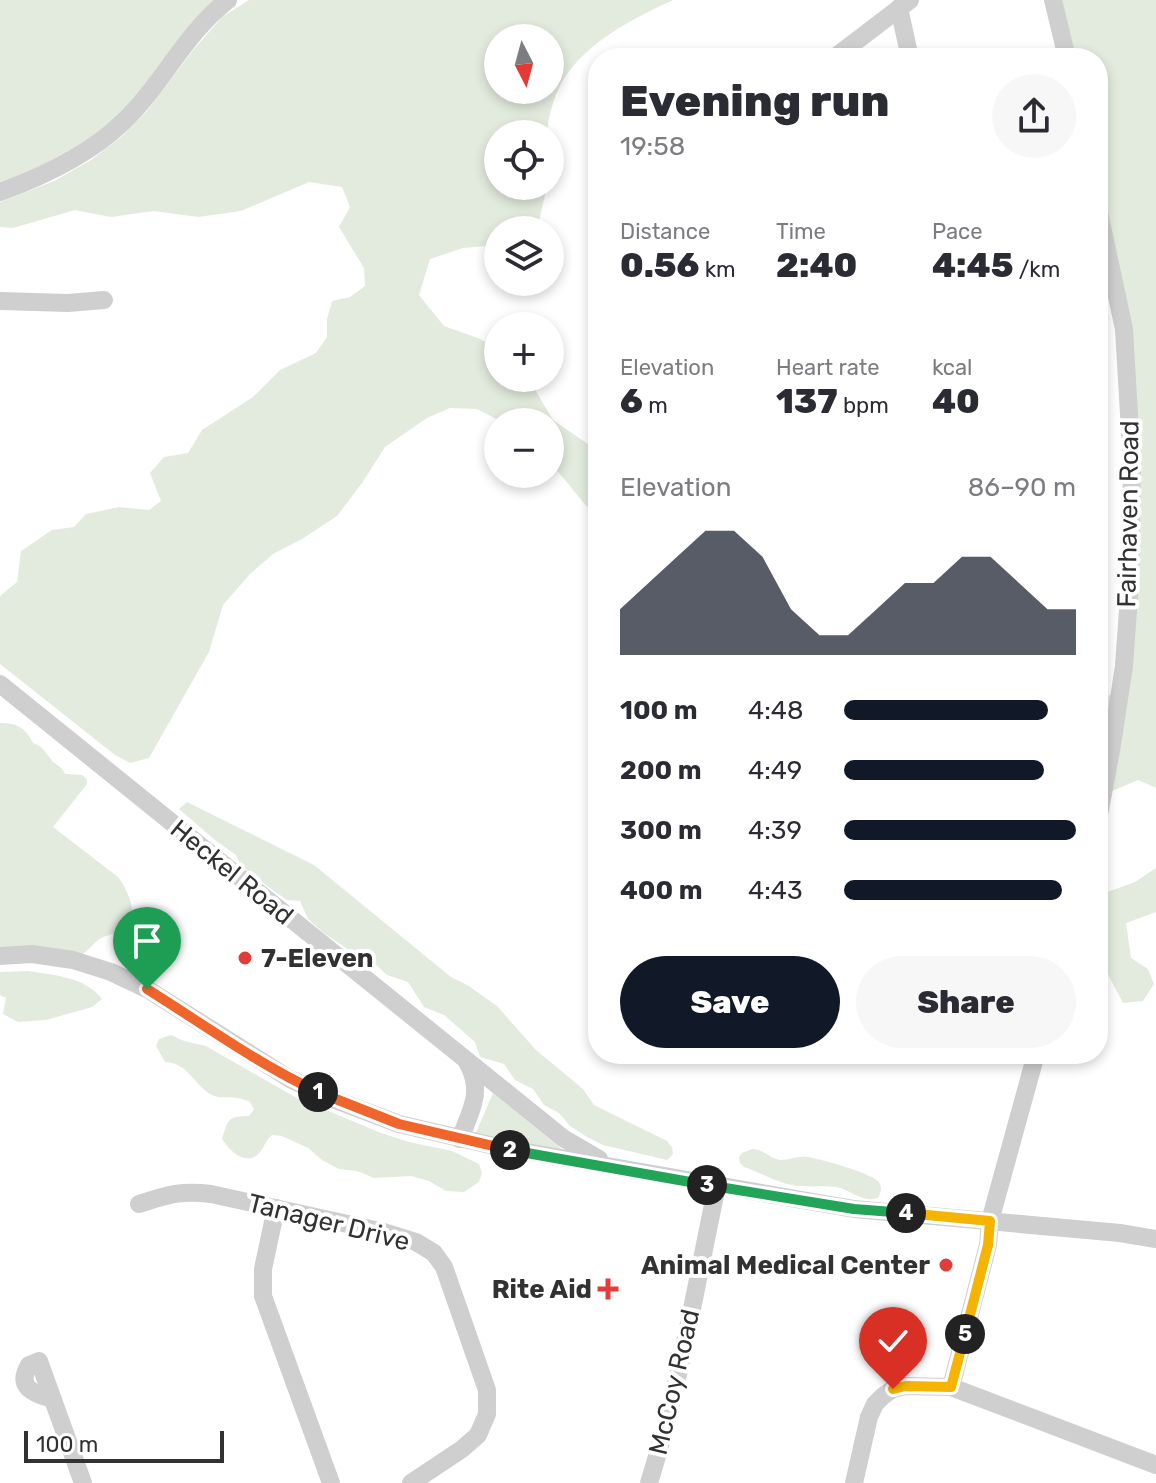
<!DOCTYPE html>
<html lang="en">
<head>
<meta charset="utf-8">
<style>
	body { margin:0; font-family:Rubik,sans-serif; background:#f7f7f7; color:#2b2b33; height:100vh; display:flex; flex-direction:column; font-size:30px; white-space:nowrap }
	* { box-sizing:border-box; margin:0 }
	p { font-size:26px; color:#7c7c81 }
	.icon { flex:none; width:44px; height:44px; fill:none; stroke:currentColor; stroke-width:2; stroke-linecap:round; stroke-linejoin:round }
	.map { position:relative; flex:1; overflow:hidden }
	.panel { position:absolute; left:588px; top:48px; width:520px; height:1016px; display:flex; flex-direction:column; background:#fff; border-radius:32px; box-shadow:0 4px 12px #0003 }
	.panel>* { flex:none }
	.needle { width:52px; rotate:174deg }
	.tools { position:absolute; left:484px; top:24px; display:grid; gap:16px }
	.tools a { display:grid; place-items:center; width:80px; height:80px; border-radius:50%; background:#fff; box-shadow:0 4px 12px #0003; font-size:40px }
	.scale { position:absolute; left:24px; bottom:20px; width:200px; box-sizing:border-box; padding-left:8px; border:4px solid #323232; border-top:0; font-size:22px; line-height:28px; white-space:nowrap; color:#323232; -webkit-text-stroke:6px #fff; paint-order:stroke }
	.pin { position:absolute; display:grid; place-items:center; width:68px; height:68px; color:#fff; margin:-82px -34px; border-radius:50% 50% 50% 0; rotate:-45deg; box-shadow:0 0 8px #0007 }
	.pin .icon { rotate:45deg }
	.km { position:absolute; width:40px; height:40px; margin:-20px; border-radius:50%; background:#222; color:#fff; font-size:22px; line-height:40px; text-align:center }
	.round { display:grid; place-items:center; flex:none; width:84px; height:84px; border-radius:42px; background:#f7f7f7 }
	.overview { display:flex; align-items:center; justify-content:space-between; height:136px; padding:0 32px }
	h1 { font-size:44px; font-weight:800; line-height:60px }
	.metrics { display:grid; grid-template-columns:repeat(3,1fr); gap:12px; height:136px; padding:8px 32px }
	.metrics div { display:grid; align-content:center }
	.metrics b { font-size:34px; font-weight:800 }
	.metrics small { font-size:22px; font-weight:400 }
	.metrics p { font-size:22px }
	.chart { height:224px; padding:16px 32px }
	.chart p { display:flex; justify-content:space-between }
	.chart svg { width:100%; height:144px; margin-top:8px; fill:#111827; opacity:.7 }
	.button { display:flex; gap:16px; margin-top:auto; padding:16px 32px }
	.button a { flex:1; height:92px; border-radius:48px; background:#111827; color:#fff; font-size:32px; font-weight:800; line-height:92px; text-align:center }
	.button a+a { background:#f7f7f7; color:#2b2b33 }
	ul { padding:0 32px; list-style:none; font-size:26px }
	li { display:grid; grid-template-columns:128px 96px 1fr; align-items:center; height:60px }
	li i { height:20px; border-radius:10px; background:#111827 }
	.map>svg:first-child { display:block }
	.green { fill:#e3ebde; fill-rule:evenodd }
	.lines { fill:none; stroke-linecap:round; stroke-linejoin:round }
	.minor { stroke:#cfcfcf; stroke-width:18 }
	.split-1-casing { stroke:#fff; stroke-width:16 }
	.split-2-casing { stroke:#fff; stroke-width:16 }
	.split-3-casing { stroke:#fff; stroke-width:16 }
	.split-4-casing { stroke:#fff; stroke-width:16 }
	.split-5-casing { stroke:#fff; stroke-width:16 }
	.split-6-casing { stroke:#fff; stroke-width:16 }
	.split-1 { stroke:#f0652b; stroke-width:10 }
	.split-2 { stroke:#f0652b; stroke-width:10 }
	.split-3 { stroke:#22a559; stroke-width:10 }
	.split-4 { stroke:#22a559; stroke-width:10 }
	.split-5 { stroke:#f5b400; stroke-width:10 }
	.split-6 { stroke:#f5b400; stroke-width:10 }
	.poi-dot { fill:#e23d3a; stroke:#fff; stroke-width:3 }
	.labels { text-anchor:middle; stroke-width:8; stroke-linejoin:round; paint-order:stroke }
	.street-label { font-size:26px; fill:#323232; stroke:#fff }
	.poi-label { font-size:26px; font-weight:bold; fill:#323232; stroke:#fff; text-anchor:end }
</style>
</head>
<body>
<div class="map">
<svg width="1156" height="1483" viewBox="0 0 1156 1483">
	<rect width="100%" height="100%" fill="#fff"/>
	<!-- green -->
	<g class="green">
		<path d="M0 0H219L120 117 92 139 49 166 0 184Z"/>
		<path d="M249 0H673C626 22 569 50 553 103 550 114 547 122 548 134H498V186H547L537 230H498V245L463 248 430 259 419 295 444 326 478 338 498 349V378H528L553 420 598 451V520L550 462V422H502L477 409 450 408 427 418 385 447 362 483 337 516 302 539 273 554 250 574 223 605 209 652 149 758 130 763 115 755 0 664V596L17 582 21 551 52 530 74 527 86 514 119 507 149 510 161 501 150 473 164 457 188 453 202 430 253 397 280 370 316 353 327 337V319L332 301 350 297 365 286 364 268 339 227 350 207 342 187 309 182 241 211 198 217 154 211 111 217 75 210 13 228 0 227V202L54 181 91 160 121 137 146 112 194 49 222 17ZM498 38H550V90H498Z"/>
		<path d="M1055 0H1156V788L1138 780 1103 795 1124 666 1129 397 1098 208V58H1067Z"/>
		<path d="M1117 694 1098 801V697Z"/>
		<path d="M0 723C17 723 26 728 33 743 44 747 45 752 52 761 57 766 62 766 65 774L82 775 87 779V784L53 827 118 877C128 890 142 919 122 930 115 934 105 935 98 940 91 946 87 952 78 957L0 954Z"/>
		<path d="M187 802 314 865 451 977 469 986 497 1006 536 1050 583 1089 594 1105 667 1141 672 1147 673 1154 667 1160 603 1145 587 1137 570 1126 559 1113 544 1105 533 1089 515 1080 504 1064 480 1057 475 1042 444 1015 424 1007 408 982 387 975 372 961 349 950 325 934 308 919 300 901 287 900 267 886 241 866 236 855 215 840 179 809Z"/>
		<path d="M1156 868V912L1126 923 1131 958 1148 969 1154 984 1143 1001 1123 1003 1100 959 1098 903 1102 894 1135 882Z"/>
		<path d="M28 971C53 975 86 977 102 999L92 1007 46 1020 18 1022 3 1014 6 998 0 995V972Z"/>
		<path d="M171 1035 184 1041 206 1046 295 1097 381 1133 409 1142 452 1151 479 1164 482 1173 479 1182 464 1192 446 1191 429 1181 411 1176 374 1178 357 1171 339 1169 322 1160 308 1148 282 1136 272 1135C266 1140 265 1145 261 1151 247 1169 230 1151 222 1139 228 1120 227 1116 249 1116L254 1109 250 1102C249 1101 239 1098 238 1098 228 1096 221 1099 212 1095 193 1085 189 1063 165 1062L156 1046 159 1039Z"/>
		<path d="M493 1093 563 1150 475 1135Z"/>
		<path d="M752 1149C764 1149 770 1159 781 1160 789 1160 797 1156 806 1157 819 1158 870 1173 878 1181 883 1187 881 1192 878 1198 861 1203 852 1190 836 1187 822 1185 807 1188 792 1185 775 1182 760 1172 744 1167L740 1163 739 1157 742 1153Z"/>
	</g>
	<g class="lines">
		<!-- minor -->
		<g class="minor">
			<path d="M1053 0 1067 58"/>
			<path d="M899 8 910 58"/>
			<path d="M834 58 910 0"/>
			<path d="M0 192C44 176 89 155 123 122 162 85 185 33 228 0"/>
			<path d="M1098 208 1124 329 1132 466 1130 582 1124 666 1111 751 1098 820"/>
			<path d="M0 301 68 303 104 300"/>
			<path d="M0 684 563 1138 599 1159"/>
			<path d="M0 956 32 954 73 960 111 972 147 989 290 1079 333 1099 399 1124 503 1148 854 1209 1120 1233 1156 1239"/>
			<path d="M460 1139C471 1110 484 1091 467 1062"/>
			<path d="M139 1204C167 1195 181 1190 211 1194L384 1232 416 1242 434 1253 444 1267 487 1390V1414L478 1435 462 1449 411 1483"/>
			<path d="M276 1208 263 1269V1296L331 1483"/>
			<path d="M951 1387 988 1245 990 1221 1036 1054"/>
			<path d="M53 1399C33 1394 16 1387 29 1365L39 1361 83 1483"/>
			<path d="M649 1483C679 1389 696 1284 717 1186"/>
			<path d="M854 1483 869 1417 875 1404 883 1396 893 1389 906 1386 951 1387 1156 1465"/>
		</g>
	</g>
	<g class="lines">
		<defs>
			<path id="split-1" d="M147 989C203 1024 258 1064 318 1092"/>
			<path id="split-2" d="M318 1092 399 1124 510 1150"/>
			<path id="split-3" d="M510 1150 707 1185"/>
			<path id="split-4" d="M707 1185 854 1209 906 1213"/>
			<path id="split-5" d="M906 1213 990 1221 988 1245 965 1334"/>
			<path id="split-6" d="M893 1389 906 1386 951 1387 965 1334"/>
		</defs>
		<!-- split-1 casing -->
		<use href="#split-1" class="split-1-casing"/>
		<!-- split-2 casing -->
		<use href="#split-2" class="split-2-casing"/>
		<!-- split-3 casing -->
		<use href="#split-3" class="split-3-casing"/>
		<!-- split-4 casing -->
		<use href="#split-4" class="split-4-casing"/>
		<!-- split-5 casing -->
		<use href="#split-5" class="split-5-casing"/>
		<!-- split-6 casing -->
		<use href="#split-6" class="split-6-casing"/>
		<!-- split-1 -->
		<use href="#split-1" class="split-1"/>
		<!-- split-2 -->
		<use href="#split-2" class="split-2"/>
		<!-- split-3 -->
		<use href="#split-3" class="split-3"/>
		<!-- split-4 -->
		<use href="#split-4" class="split-4"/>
		<!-- split-5 -->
		<use href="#split-5" class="split-5"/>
		<!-- split-6 -->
		<use href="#split-6" class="split-6"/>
	</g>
	<!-- markers -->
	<g class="poi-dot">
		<circle cx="245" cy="958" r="8"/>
		<circle cx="946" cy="1265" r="8"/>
		<path d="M604 1277h8v8h8v8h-8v8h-8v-8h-8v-8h8z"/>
	</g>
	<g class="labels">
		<!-- street labels -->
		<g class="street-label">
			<text transform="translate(1128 514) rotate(-89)" y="9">Fairhaven Road</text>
			<text transform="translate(232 872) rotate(39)" y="9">Heckel Road</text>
			<text transform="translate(329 1222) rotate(14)" y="9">Tanager Drive</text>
			<text transform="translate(674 1382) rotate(-77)" y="9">McCoy Road</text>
		</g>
		<!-- poi labels -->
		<g class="poi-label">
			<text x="261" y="967" text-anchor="start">7-Eleven</text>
			<text x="930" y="1274">Animal Medical Center</text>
			<text x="592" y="1298">Rite Aid</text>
		</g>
	</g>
</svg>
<div class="tools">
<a><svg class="needle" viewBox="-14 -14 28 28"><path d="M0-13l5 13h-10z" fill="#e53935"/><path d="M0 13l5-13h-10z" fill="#7c7c81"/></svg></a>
<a><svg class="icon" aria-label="locate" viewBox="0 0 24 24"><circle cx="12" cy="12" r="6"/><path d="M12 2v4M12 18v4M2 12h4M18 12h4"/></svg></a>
<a><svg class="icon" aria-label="layers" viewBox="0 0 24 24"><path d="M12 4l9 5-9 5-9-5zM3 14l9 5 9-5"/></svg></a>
<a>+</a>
<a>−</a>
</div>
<div class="scale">100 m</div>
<div class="pin" style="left:147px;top:989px;background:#1e9e55"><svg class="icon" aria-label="arrive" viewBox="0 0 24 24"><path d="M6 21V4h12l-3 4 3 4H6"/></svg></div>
<div class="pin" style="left:893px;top:1389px;background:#d93025"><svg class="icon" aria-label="check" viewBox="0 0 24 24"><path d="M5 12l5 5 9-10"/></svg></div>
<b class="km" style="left:318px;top:1092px">1</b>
<b class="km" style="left:510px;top:1150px">2</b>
<b class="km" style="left:707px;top:1185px">3</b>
<b class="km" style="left:906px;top:1213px">4</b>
<b class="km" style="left:965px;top:1334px">5</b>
<section class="panel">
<div class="overview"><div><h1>Evening run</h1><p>19:58</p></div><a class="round"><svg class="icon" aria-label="share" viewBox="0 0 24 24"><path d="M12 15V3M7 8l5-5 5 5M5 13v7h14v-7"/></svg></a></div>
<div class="metrics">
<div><p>Distance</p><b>0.56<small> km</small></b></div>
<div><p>Time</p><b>2:40</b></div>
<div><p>Pace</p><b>4:45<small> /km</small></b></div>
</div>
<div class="metrics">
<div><p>Elevation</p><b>6<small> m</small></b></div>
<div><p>Heart rate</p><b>137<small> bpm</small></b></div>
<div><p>kcal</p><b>40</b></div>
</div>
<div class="chart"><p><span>Elevation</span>86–90 m</p>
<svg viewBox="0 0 160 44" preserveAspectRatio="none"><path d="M0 44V30L10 22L20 14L30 6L40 6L50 14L60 30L70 38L80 38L90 30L100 22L110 22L120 14L130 14L140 22L150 30L160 30V44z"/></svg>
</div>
<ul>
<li><b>100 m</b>4:48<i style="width:88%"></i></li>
<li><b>200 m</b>4:49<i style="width:86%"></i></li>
<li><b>300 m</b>4:39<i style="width:100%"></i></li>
<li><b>400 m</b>4:43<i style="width:94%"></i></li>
</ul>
<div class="button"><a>Save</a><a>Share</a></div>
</section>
</div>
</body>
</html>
